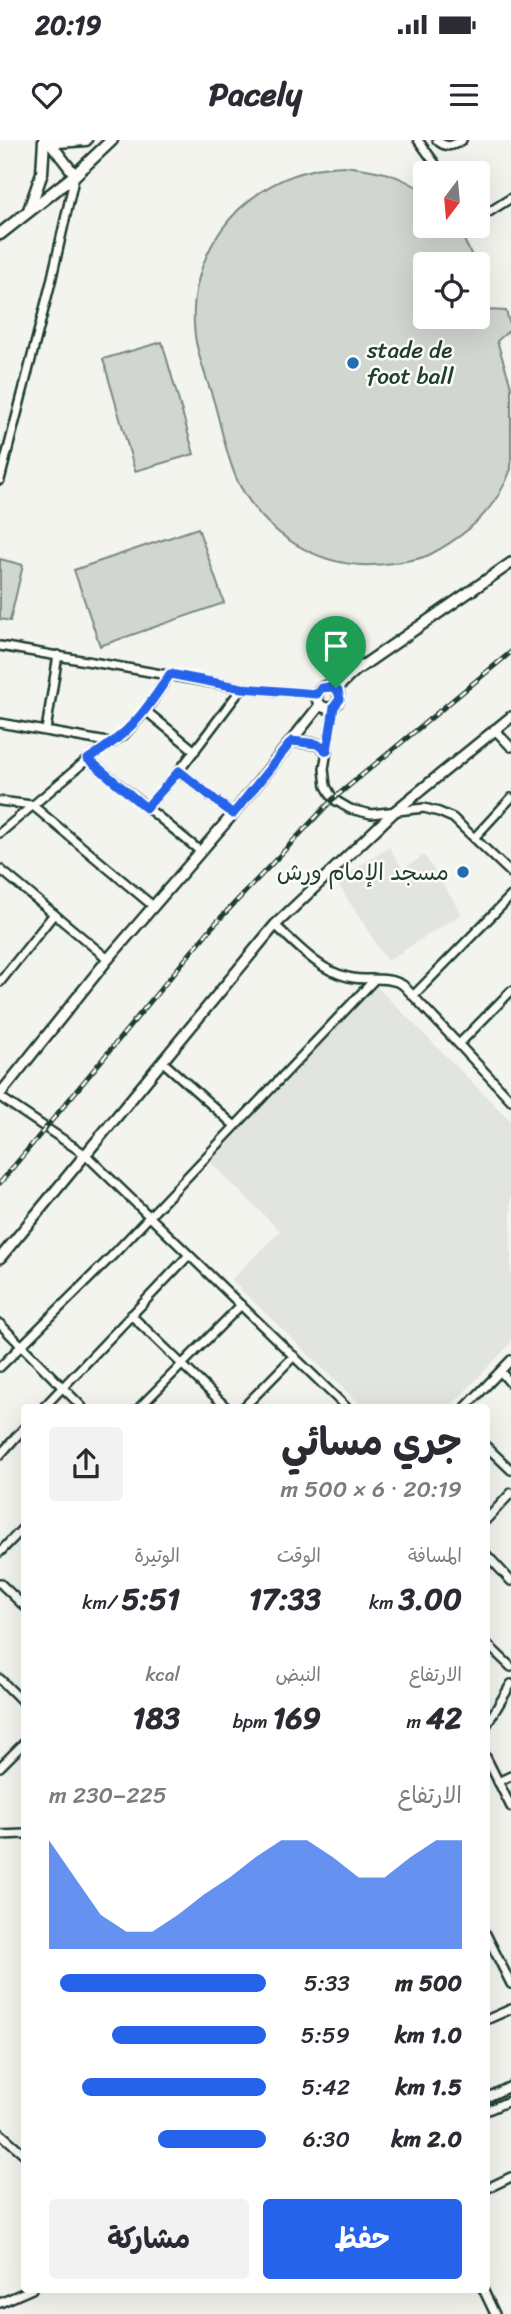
<!DOCTYPE html>
<html lang="ar">
<head>
<meta charset="utf-8">
<style>
	body { margin:0; font-family:Sriracha,"Playpen Sans Arabic",sans-serif; background:#f2f2f3; color:#2b2b33; direction:rtl; height:100vh; display:flex; flex-direction:column; font-size:26px; white-space:nowrap }
	* { box-sizing:border-box; margin:0 }
	p { font-size:23px; color:#7c7c81 }
	.icon { flex:none; width:38px; height:38px; fill:none; stroke:currentColor; stroke-width:2; stroke-linecap:round; stroke-linejoin:round }
	.map { position:relative; flex:1; overflow:hidden; direction:ltr }
	.drawer { position:absolute; left:21px; top:1264px; width:469px; height:889px; display:flex; flex-direction:column; background:#fff; border-radius:7px; box-shadow:0 7px 28px #0002; direction:rtl }
	.drawer>* { flex:none }
	.needle { width:46px; rotate:196deg }
	.fabs { position:absolute; left:413px; top:21px; display:grid; gap:14px }
	.fabs a { display:grid; place-items:center; width:77px; height:77px; border-radius:7px; background:#fff; box-shadow:0 7px 28px #0002; font-size:35px }
	.pin { position:absolute; display:grid; place-items:center; width:60px; height:60px; color:#fff; margin:-72px -30px; border-radius:50% 50% 50% 0; rotate:-45deg; box-shadow:0 0 7px #0007 }
	.pin .icon { rotate:45deg }
	.round { display:grid; place-items:center; flex:none; width:74px; height:74px; border-radius:7px; background:#f2f2f3 }
	.summary { display:flex; align-items:center; justify-content:space-between; height:119px; padding:0 28px }
	h1 { font-size:38px; font-weight:700; line-height:52px }
	.stats { display:grid; grid-template-columns:repeat(3,1fr); gap:10px; height:119px; padding:7px 28px }
	.stats div { display:grid; align-content:center }
	.stats b { font-size:30px; font-weight:700 }
	.stats small { font-size:19px; font-weight:400 }
	.stats p { font-size:19px }
	.chart { height:196px; padding:14px 28px }
	.chart p { display:flex; justify-content:space-between }
	.chart svg { width:100%; height:126px; margin-top:7px; fill:#2563eb; opacity:.7 }
	.action { display:flex; gap:14px; margin-top:auto; padding:14px 28px }
	.action a { flex:1; height:80px; border-radius:7px; background:#2563eb; color:#fff; font-size:28px; font-weight:700; line-height:80px; text-align:center }
	.action a+a { background:#f2f2f3; color:#2b2b33 }
	ul { padding:0 28px; list-style:none; font-size:23px }
	li { display:grid; grid-template-columns:112px 84px 1fr; align-items:center; height:52px }
	li i { height:18px; border-radius:9px; background:#2563eb }
	.status { display:flex; justify-content:space-between; align-items:center; height:49px; padding:0 35px; background:#fff; direction:ltr }
	.status svg { height:19px; fill:currentColor }
	header { display:flex; justify-content:space-between; align-items:center; height:91px; padding:0 28px; background:#fff; font-size:32px; font-weight:700 }
	.map>svg:first-child { display:block }
	.built { fill:#e2e5df }
	.green { fill:#d1d6d1; stroke:#788a82; stroke-width:2 }
	.lines { fill:none; stroke-linecap:round; stroke-linejoin:round }
	.minor-casing { stroke:#1f3d34; stroke-width:12 }
	.tertiary-casing { stroke:#1f3d34; stroke-width:14 }
	.secondary-casing { stroke:#1f3d34; stroke-width:15 }
	.minor { stroke:#fdfcf7; stroke-width:7 }
	.tertiary { stroke:#fdfcf7; stroke-width:9 }
	.secondary { stroke:#fdfcf7; stroke-width:10 }
	.rail-casing { stroke:#1f3d34; stroke-width:5 }
	.rail { stroke:#fdfcf7; stroke-width:2.5; stroke-dasharray:8; stroke-linecap:butt }
	.route-casing { stroke:#fff; stroke-width:14 }
	.route { stroke:#2563eb; stroke-width:9 }
	.poi-dot { fill:#1f6fb2; stroke:#fdfcf7; stroke-width:2.5 }
	.labels { text-anchor:middle; stroke-width:5; stroke-linejoin:round; paint-order:stroke }
	.poi-label { font-size:23px; fill:#1f3d34; stroke:#fdfcf7; text-anchor:start }
</style>
</head>
<body>
<div class="status"><b>20:19</b><svg viewBox="0 0 49 12"><path d="M0 12V9h3v3zM5 12V6h3v6zM10 12V3h3v9zM15 12V0h3v12zM26 1h20v11H26zM47 4h2v5h-2z"/></svg></div>
<header><svg class="icon" aria-label="menu" viewBox="0 0 24 24"><path d="M4 6h16M4 12h16M4 18h16"/></svg>Pacely<svg class="icon" aria-label="heart" viewBox="0 0 24 24"><path d="M12 20l-8-8c-3-5 5-10 8-4 3-6 11-1 8 4z"/></svg></header>
<div class="map">
<svg width="511" height="2174" viewBox="0 0 511 2174">
	<rect width="100%" height="100%" fill="#f4f4ef"/>
	<filter id="ink" filterUnits="userSpaceOnUse"><feTurbulence type="fractalNoise" baseFrequency=".0143" numOctaves="2"/><feDisplacementMap in="SourceGraphic" scale="14" xChannelSelector="R" yChannelSelector="G"/><feConvolveMatrix kernelMatrix="1 2 1 2 8 2 1 2 1" color-interpolation-filters="sRGB"/></filter>
	<g filter="url(#ink)">
		<!-- built -->
		<g class="built">
			<path d="M389 707 403 729 424 715 462 774 387 821 336 741Z"/>
			<path d="M371 841 511 981V1203L450 1267H363L231 1140 280 1091 203 1015Z"/>
		</g>
		<!-- green -->
		<g class="green">
			<path d="M344 26C378 30 396 33 425 52V86H461L468 97 464 100 476 124H425V177H478V132L487 170 506 171 511 189 497 201 511 246V329C497 369 466 396 429 415 418 420 406 421 393 423 329 434 269 400 239 344 228 323 221 286 214 262 208 241 198 218 195 196 185 118 236 47 312 30 322 27 333 27 344 26Z"/>
			<path d="M162 202 194 314 135 331 103 219Z"/>
			<path d="M198 388 224 463 100 506 74 430Z"/>
			<path d="M0 419 23 425 10 481 0 479Z"/>
		</g>
		<g class="lines">
			<defs>
				<g id="minor">
					<path d="M418 0 442 33"/>
					<path d="M437 0C446 9 453 6 462 0"/>
					<path d="M478 74 489 72 511 58"/>
					<path d="M0 340 51 142 75 35"/>
					<path d="M0 506 242 548 317 554"/>
					<path d="M334 567 324 629 326 646 333 659 350 669 371 674 424 668 439 672 453 678 511 733"/>
					<path d="M146 571 195 611"/>
					<path d="M0 583 113 603"/>
					<path d="M494 589 511 607"/>
					<path d="M46 590 58 515"/>
					<path d="M88 619 200 711"/>
					<path d="M0 661 32 665 153 766"/>
					<path d="M146 668 179 631"/>
					<path d="M233 674 179 631 242 548"/>
					<path d="M0 693 88 619 124 595 146 571 170 534"/>
					<path d="M475 697 511 658"/>
					<path d="M0 729 108 819"/>
					<path d="M275 785C297 805 318 830 348 837 366 842 387 835 403 845L511 960"/>
					<path d="M0 842 54 774"/>
					<path d="M413 856 511 756"/>
					<path d="M459 904 511 851"/>
					<path d="M163 922 235 986"/>
					<path d="M0 957 86 1015 346 1267"/>
					<path d="M131 1175 226 1267"/>
					<path d="M0 1184 82 1267"/>
					<path d="M0 1227 112 1116 373 841"/>
					<path d="M501 1232 511 1244"/>
					<path d="M44 1267 189 1115"/>
					<path d="M140 1267 241 1165"/>
					<path d="M244 1267 294 1216"/>
					<path d="M466 1267 511 1220"/>
					<path d="M486 1306 511 1330"/>
					<path d="M0 1315 24 1288"/>
					<path d="M486 1380 511 1353"/>
					<path d="M0 1412 24 1387"/>
					<path d="M486 1414 511 1441"/>
					<path d="M0 1443 24 1466"/>
					<path d="M486 1503 511 1527"/>
					<path d="M0 1539 24 1563"/>
					<path d="M486 1586 511 1544"/>
					<path d="M486 1617 511 1667"/>
					<path d="M0 1627 24 1603"/>
					<path d="M498 1642 511 1636"/>
					<path d="M0 1695 24 1694"/>
					<path d="M486 1794 511 1844"/>
					<path d="M486 1880 511 1869"/>
					<path d="M486 1958 511 1946"/>
					<path d="M486 1971 511 1960"/>
					<path d="M0 1993 24 2014"/>
					<path d="M486 2049 511 2037"/>
					<path d="M483 2149 495 2174"/>
					<path d="M0 2163 32 2149"/>
				</g>
				<g id="tertiary">
					<path d="M48 0 75 35"/>
					<circle cx="328" cy="557" r="11"/>
					<path d="M336 549 355 531 511 423"/>
					<path d="M292 601 317 604 327 611"/>
					<path d="M0 954 108 819 233 674 320 565"/>
					<path d="M0 1118 275 785 394 672 511 577"/>
				</g>
				<g id="secondary">
					<path d="M52 0 58 2 86 0"/>
					<path d="M29 70 42 33 44 0"/>
					<path d="M0 94 75 35 112 0"/>
				</g>
			</defs>
			<!-- minor casing -->
			<use href="#minor" class="minor-casing"/>
			<!-- tertiary casing -->
			<use href="#tertiary" class="tertiary-casing"/>
			<!-- secondary casing -->
			<use href="#secondary" class="secondary-casing"/>
			<!-- minor -->
			<use href="#minor" class="minor"/>
			<!-- tertiary -->
			<use href="#tertiary" class="tertiary"/>
			<!-- secondary -->
			<use href="#secondary" class="secondary"/>
			<defs>
				<path id="rail" d="M0 1043 212 787 333 659 511 512"/>
			</defs>
			<!-- rail casing -->
			<use href="#rail" class="rail-casing"/>
			<!-- rail -->
			<use href="#rail" class="rail"/>
		</g>
	</g>
	<g class="lines" filter="url(#ink)">
		<defs>
			<path id="route" d="M170 534 242 548 317 554 321 548 332 547 338 551 340 559 334 567 327 611 317 604 292 601 233 674 179 631 146 668 88 619C129 594 144 574 170 534Z"/>
		</defs>
		<!-- route casing -->
		<use href="#route" class="route-casing"/>
		<!-- route -->
		<use href="#route" class="route"/>
	</g>
	<!-- markers -->
	<g class="poi-dot">
		<circle cx="353" cy="223" r="7"/>
		<circle cx="463" cy="732" r="7"/>
	</g>
	<g class="labels">
		<!-- poi labels -->
		<g class="poi-label">
			<text x="367" y="218">stade de<tspan x="367" dy="26">foot ball</tspan></text>
			<text x="449" y="740" text-anchor="end">مسجد الإمام ورش</text>
		</g>
	</g>
</svg>
<div class="fabs">
<a><svg class="needle" viewBox="-14 -14 28 28"><path d="M0-13l5 13h-10z" fill="#e53935"/><path d="M0 13l5-13h-10z" fill="#7c7c81"/></svg></a>
<a><svg class="icon" aria-label="locate" viewBox="0 0 24 24"><circle cx="12" cy="12" r="6"/><path d="M12 2v4M12 18v4M2 12h4M18 12h4"/></svg></a>
</div>
<div class="pin" style="left:336px;top:548px;background:#1e9e55"><svg class="icon" aria-label="arrive" viewBox="0 0 24 24"><path d="M6 21V4h12l-3 4 3 4H6"/></svg></div>
<section class="drawer">
<div class="summary"><div><h1>جري مسائي</h1><p>20:19 · 6 × 500 m</p></div><a class="round"><svg class="icon" aria-label="share" viewBox="0 0 24 24"><path d="M12 15V3M7 8l5-5 5 5M5 13v7h14v-7"/></svg></a></div>
<div class="stats">
<div><p>المسافة</p><b>3.00<small> km</small></b></div>
<div><p>الوقت</p><b>17:33</b></div>
<div><p>الوتيرة</p><b>5:51<small> /km</small></b></div>
</div>
<div class="stats">
<div><p>الارتفاع</p><b>42<small> m</small></b></div>
<div><p>النبض</p><b>169<small> bpm</small></b></div>
<div><p>kcal</p><b>183</b></div>
</div>
<div class="chart"><p><span>الارتفاع</span>225–230 m</p>
<svg viewBox="0 0 160 44" preserveAspectRatio="none"><path d="M0 44V6L10 19L20 32L30 38L40 38L50 32L60 25L70 19L80 12L90 6L100 6L110 12L120 19L130 19L140 12L150 6L160 6V44z"/></svg>
</div>
<ul>
<li><b>500 m</b>5:33<i style="width:95%"></i></li>
<li><b>1.0 km</b>5:59<i style="width:71%"></i></li>
<li><b>1.5 km</b>5:42<i style="width:85%"></i></li>
<li><b>2.0 km</b>6:30<i style="width:50%"></i></li>
</ul>
<div class="action"><a>حفظ</a><a>مشاركة</a></div>
</section>
</div>
</body>
</html>
